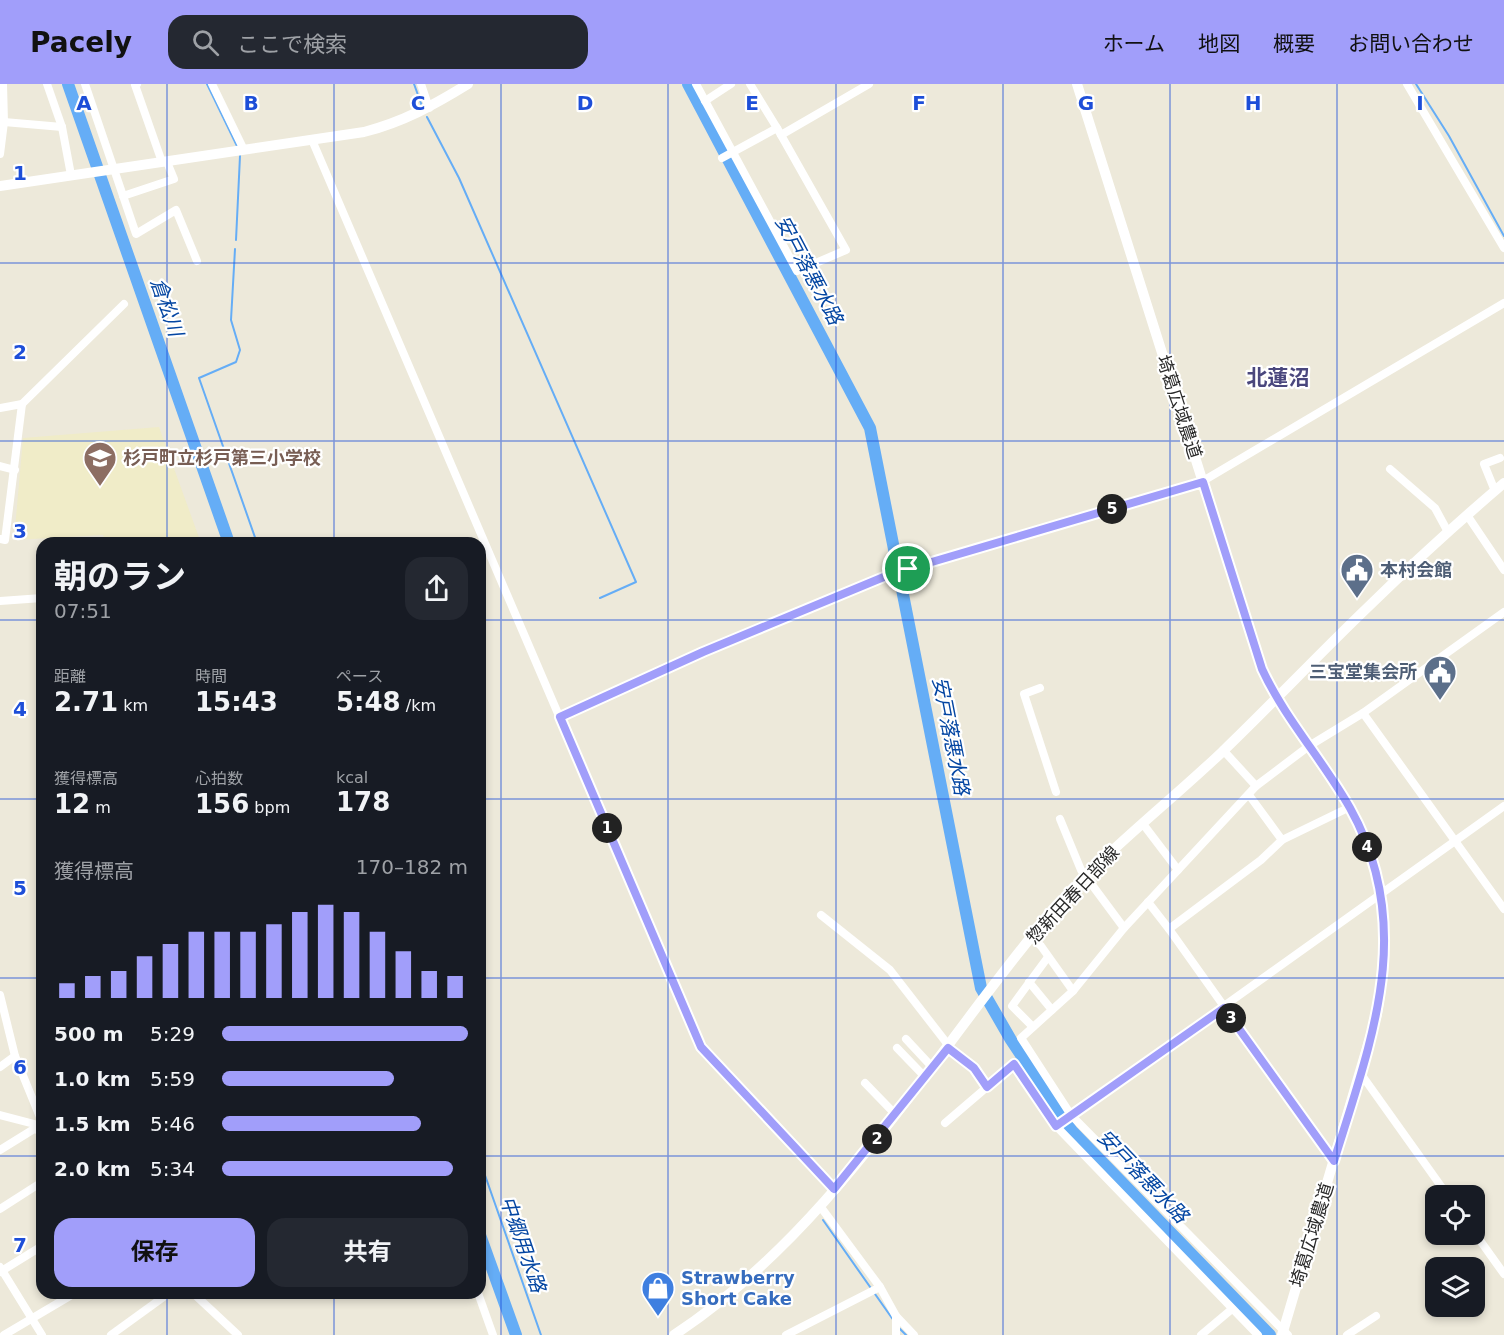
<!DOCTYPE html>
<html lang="ja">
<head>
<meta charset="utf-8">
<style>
	body { margin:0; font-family:"DejaVu Sans","Noto Sans JP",sans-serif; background:#242831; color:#f1f3f6; height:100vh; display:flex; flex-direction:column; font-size:22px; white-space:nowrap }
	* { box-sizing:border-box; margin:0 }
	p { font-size:20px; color:#9ea1a6 }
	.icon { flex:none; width:33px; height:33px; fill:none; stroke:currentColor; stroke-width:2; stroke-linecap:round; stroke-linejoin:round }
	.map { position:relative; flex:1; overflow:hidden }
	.panel { position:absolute; left:36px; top:453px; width:450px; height:762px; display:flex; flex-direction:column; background:#171b24; border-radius:18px; box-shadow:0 3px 9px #0003 }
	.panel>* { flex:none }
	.fabs { position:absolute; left:1425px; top:1101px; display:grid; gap:12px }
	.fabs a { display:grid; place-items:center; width:60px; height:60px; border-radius:12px; background:#171b24; box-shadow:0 3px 9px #0003; font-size:30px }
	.pin { position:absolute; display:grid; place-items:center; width:51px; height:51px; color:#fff; margin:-26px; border:3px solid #fff; border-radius:50%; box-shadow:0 2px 6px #0007 }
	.km { position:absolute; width:30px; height:30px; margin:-15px; border-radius:50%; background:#222; color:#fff; font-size:16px; line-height:30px; text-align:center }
	.round { display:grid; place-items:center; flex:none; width:63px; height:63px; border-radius:18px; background:#242831 }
	.summary { display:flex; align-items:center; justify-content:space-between; height:102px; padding:0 18px }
	h1 { font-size:33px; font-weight:700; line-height:45px }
	.metrics { display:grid; grid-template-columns:repeat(3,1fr); gap:9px; height:102px; padding:6px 18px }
	.metrics div { display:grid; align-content:center }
	.metrics b { font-size:26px; font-weight:700 }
	.metrics small { font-size:16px; font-weight:400 }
	.metrics p { font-size:16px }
	.chart { height:168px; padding:12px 18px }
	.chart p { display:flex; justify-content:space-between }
	.chart svg { width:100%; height:108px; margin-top:6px; stroke:#a19efa; stroke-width:6 }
	.cta { display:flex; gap:12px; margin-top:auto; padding:12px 18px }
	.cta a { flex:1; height:69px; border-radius:18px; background:#a19efa; color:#111; font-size:24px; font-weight:700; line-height:69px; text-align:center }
	.cta a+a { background:#242831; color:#f1f3f6 }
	ul { padding:0 18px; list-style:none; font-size:20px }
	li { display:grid; grid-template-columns:96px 72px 1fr; align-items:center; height:45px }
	li i { height:15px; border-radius:8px; background:#a19efa }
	header { display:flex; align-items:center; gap:36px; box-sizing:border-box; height:84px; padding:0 30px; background:#a19efa; color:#111 }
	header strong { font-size:28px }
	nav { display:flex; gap:33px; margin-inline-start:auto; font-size:21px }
	.search { width:420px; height:54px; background:#242831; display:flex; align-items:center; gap:15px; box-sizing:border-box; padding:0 21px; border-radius:18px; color:#9ea1a6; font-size:22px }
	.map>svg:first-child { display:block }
	.education { fill:#f0ecc8 }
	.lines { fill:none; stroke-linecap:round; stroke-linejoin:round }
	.stream { stroke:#65adf6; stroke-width:2 }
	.river { stroke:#65adf6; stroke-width:12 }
	.street { stroke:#fff; stroke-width:8 }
	.secondary { stroke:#fff; stroke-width:10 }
	.route-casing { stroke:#fff; stroke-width:12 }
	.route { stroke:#a19efa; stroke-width:8 }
	.grid { fill:none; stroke:#1d4ed8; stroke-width:1.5; stroke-opacity:0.55 }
	.labels { text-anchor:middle; stroke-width:4.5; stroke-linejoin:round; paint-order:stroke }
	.street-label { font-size:18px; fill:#292929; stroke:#fff }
	.education-label { font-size:18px; font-weight:bold; fill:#785e54; stroke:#fff; text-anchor:start }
	.service-label { font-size:18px; font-weight:bold; fill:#4e5e75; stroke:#fff; text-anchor:start }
	.shop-label { font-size:18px; font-weight:bold; fill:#366cbe; stroke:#fff; text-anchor:start }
	.water-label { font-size:20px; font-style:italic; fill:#0446a2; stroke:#fff }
	.quarter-label { font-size:21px; font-weight:bold; fill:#4a477d; stroke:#fff }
	.grid-label { font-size:20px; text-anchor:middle; font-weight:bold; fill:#1d4ed8; stroke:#fff; stroke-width:4.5; stroke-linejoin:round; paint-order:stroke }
</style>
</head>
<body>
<header>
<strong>Pacely</strong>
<div class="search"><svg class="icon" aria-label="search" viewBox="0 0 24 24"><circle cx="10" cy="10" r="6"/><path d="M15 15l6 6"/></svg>ここで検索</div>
<nav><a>ホーム</a><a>地図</a><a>概要</a><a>お問い合わせ</a></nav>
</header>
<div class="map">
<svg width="1504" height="1251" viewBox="0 0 1504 1251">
	<rect width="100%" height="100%" fill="#ede9da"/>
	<!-- education -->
	<path class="education" d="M159 343 201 459H106L103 451 14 456 23 354Z"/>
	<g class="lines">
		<!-- stream -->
		<g class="stream">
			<path d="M207 0 237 62"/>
			<path d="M414 0 422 22"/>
			<path d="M1416 0 1449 52 1504 152"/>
			<path d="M427 33 459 94 636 498 600 514"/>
			<path d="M236 156 240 72"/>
			<path d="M235 165 231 236 240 266 236 278 199 294 257 459"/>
			<path d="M480 1077 541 1251"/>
			<path d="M823 1136 894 1237"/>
			<path d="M899 1244 906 1251"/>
		</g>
		<!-- river -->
		<g class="river">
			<path d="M68 0 229 459"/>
			<path d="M688 0 870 344 981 904 1011 956 1072 1047 1270 1251"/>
			<path d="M480 1151 516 1251"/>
		</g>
		<!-- street -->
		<g class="street">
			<path d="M47 0 62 43 71 91"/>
			<path d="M85 0 136 150 176 126 197 177"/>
			<path d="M137 0 135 1 162 78"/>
			<path d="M212 0 244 66"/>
			<path d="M421 0 429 24"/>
			<path d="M696 0 797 187 846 166 781 51"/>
			<path d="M750 0 777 44"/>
			<path d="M1407 0 1504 164"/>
			<path d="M705 17 731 0"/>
			<path d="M4 38 62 43"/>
			<path d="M312 56 701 963 834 1105"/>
			<path d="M0 70 4 38 3 0"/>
			<path d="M722 74 777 44 781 51 869 0"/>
			<path d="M123 112 174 95 167 78"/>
			<path d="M0 324 22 320"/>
			<path d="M0 382 15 386"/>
			<path d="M1390 385 1435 424 1448 448"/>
			<path d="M1495 407 1484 380 1500 374"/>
			<path d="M1467 431 1504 486"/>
			<path d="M0 455 5 456 22 320 124 220"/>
			<path d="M0 517 42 514"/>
			<path d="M1040 604 1024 610 1056 708"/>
			<path d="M1363 629 1504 825"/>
			<path d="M560 632 703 568 891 490 1203 397 1504 219"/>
			<path d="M1223 666 1256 702"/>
			<path d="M1249 711 1282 756"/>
			<path d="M1060 735 1081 786 1124 844"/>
			<path d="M1143 740 1178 786"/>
			<path d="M1148 818 1169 845"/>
			<path d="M821 831 890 886 949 962"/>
			<path d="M1032 854 1041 862 1073 907"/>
			<path d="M1029 898 1052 926"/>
			<path d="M0 911 15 972 42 1038"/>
			<path d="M1033 943 1012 922 1048 873"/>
			<path d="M906 955 933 984"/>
			<path d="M897 964 926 994"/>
			<path d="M948 964 974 984 987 1003"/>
			<path d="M0 983 15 972"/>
			<path d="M1361 990 1448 1112"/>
			<path d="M865 999 896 1031"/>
			<path d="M0 1031 42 1042"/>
			<path d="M945 1039 1014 980 1056 1042 1258 1251"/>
			<path d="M1056 1042 1504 722"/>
			<path d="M0 1066 34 1045 42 1047"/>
			<path d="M1334 1077 1169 845 1261 776 1282 756 1350 723"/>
			<path d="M820 1122 880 1203 896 1232V1251"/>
			<path d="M0 1125 42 1098"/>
			<path d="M1474 1148 1504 1190"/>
			<path d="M0 1183 42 1251"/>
			<path d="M0 1188 42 1162"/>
			<path d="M193 1209 238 1251"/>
			<path d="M478 1209 493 1251"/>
			<path d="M896 1232 914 1251"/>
			<path d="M4 1251 75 1209"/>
			<path d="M111 1251 169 1209"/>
			<path d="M786 1251 880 1203"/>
			<path d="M1201 1251 1232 1225"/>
			<path d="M1288 1251 1071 1031 1021 954 1073 907 1124 844 1256 702 1309 662 1363 629 1504 528"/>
			<path d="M1347 1251 1376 1232"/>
		</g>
		<!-- secondary -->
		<g class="secondary">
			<path d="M1077 0 1262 585C1285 634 1320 675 1348 721 1387 783 1389 860 1377 930L1282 1251"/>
			<path d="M0 102 364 48C403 38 434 21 468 0"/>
			<path d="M674 1251C830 1148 924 983 1040 842 1093 777 1162 725 1222 668 1271 621 1318 571 1367 524 1411 481 1457 439 1504 399"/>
		</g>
	</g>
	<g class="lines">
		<defs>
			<path id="route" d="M1203 398 1262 585C1285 635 1323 676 1350 724 1417 844 1371 957 1334 1077L1224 924 1056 1042 1014 980 987 1003 974 984 948 964 834 1105 701 963 560 633 703 568 891 490Z"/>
		</defs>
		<!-- route casing -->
		<use href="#route" class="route-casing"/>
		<!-- route -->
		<use href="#route" class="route"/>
	</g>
	<!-- grid -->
	<path class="grid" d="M167 0V459M334 0V459M501 0V1251M668 0V1251M836 0V1251M1003 0V1251M1170 0V1251M1337 0V1251M0 179H1504M0 357H1504M0 536H42M480 536H1504M0 715H42M480 715H1504M0 894H42M480 894H1504M0 1072H42M480 1072H1504M167 1209V1251M334 1209V1251"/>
	<!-- icons -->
	<defs>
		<symbol id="school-pin" viewBox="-11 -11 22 30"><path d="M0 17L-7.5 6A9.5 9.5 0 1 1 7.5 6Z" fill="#8d6e63" stroke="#fff"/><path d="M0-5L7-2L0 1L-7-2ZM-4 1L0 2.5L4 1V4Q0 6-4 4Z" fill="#fff"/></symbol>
		<symbol id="civic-pin" viewBox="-11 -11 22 30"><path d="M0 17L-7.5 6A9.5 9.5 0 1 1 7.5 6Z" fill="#5c6f8a" stroke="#fff"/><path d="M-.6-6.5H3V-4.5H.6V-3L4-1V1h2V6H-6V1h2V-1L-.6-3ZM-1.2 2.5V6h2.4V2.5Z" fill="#fff"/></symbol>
		<symbol id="shop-pin" viewBox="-11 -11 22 30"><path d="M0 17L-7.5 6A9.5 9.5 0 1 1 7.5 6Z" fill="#3f7fe0" stroke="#fff"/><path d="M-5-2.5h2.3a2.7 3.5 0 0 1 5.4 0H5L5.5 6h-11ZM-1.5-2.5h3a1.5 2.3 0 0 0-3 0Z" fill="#fff"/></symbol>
	</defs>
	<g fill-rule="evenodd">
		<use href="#school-pin" x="81" y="355" width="38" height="52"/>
		<use href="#civic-pin" x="1338" y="467" width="38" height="52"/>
		<use href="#civic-pin" x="1421" y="569" width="38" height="52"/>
		<use href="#shop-pin" x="639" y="1185" width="38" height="52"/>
	</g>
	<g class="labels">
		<!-- street labels -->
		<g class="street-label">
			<text transform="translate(1179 323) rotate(72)" y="6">埼葛広域農道</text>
			<text transform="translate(1073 811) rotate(-47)" y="6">惣新田春日部線</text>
			<text transform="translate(1312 1151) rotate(-73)" y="6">埼葛広域農道</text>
		</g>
		<!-- education labels -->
		<g class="education-label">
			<text x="123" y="380">杉戸町立杉戸第三小学校</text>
		</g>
		<!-- service labels -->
		<g class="service-label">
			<text x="1380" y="492">本村会館</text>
			<text x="1417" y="594" text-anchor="end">三宝堂集会所</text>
		</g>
		<!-- shop labels -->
		<g class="shop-label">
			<text x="681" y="1200">Strawberry<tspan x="681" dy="21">Short Cake</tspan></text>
		</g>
		<!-- water labels -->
		<g class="water-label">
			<text transform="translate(809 186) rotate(62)" y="7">安戸落悪水路</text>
			<text transform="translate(167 223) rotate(71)" y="7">倉松川</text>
			<text transform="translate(951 652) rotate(79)" y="7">安戸落悪水路</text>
			<text transform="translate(1143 1092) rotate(46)" y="7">安戸落悪水路</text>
			<text transform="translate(523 1160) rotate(71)" y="7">中郷用水路</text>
		</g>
		<!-- quarter labels -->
		<g class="quarter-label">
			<text x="1278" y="301">北蓮沼</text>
		</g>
	</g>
	<g class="grid-label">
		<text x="84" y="26">A</text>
		<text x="251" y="26">B</text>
		<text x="418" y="26">C</text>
		<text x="585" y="26">D</text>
		<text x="752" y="26">E</text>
		<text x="919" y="26">F</text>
		<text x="1086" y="26">G</text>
		<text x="1253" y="26">H</text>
		<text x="1420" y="26">I</text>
		<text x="20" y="96">1</text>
		<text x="20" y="275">2</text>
		<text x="20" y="454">3</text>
		<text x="20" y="632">4</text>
		<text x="20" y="811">5</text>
		<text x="20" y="990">6</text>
		<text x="20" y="1168">7</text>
	</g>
</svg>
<div class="fabs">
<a><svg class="icon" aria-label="locate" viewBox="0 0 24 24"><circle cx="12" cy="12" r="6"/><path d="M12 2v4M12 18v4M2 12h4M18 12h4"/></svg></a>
<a><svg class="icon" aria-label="layers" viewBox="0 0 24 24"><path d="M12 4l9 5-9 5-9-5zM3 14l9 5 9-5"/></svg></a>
</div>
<div class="pin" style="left:908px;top:485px;background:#1e9e55"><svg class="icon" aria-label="arrive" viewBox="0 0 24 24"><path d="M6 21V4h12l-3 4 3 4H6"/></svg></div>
<b class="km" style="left:607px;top:744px">1</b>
<b class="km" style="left:877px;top:1055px">2</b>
<b class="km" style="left:1231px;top:934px">3</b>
<b class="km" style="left:1367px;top:763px">4</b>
<b class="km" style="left:1112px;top:425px">5</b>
<section class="panel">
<div class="summary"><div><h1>朝のラン</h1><p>07:51</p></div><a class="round"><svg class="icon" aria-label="share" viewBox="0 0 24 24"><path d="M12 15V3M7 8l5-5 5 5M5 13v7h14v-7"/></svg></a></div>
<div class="metrics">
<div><p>距離</p><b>2.71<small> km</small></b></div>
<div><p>時間</p><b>15:43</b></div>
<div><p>ペース</p><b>5:48<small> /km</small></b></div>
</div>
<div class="metrics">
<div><p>獲得標高</p><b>12<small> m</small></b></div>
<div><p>心拍数</p><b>156<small> bpm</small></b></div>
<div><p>kcal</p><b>178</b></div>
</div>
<div class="chart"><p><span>獲得標高</span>170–182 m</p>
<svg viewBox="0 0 160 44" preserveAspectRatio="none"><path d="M5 44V38M15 44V35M25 44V33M35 44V27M45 44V22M55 44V17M65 44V17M75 44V17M85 44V14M95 44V9M105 44V6M115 44V9M125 44V17M135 44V25M145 44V33M155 44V35"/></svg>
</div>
<ul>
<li><b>500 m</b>5:29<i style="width:100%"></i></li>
<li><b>1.0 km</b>5:59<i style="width:70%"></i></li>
<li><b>1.5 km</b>5:46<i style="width:81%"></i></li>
<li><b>2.0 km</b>5:34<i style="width:94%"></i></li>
</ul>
<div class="cta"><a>保存</a><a>共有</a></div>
</section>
</div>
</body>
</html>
